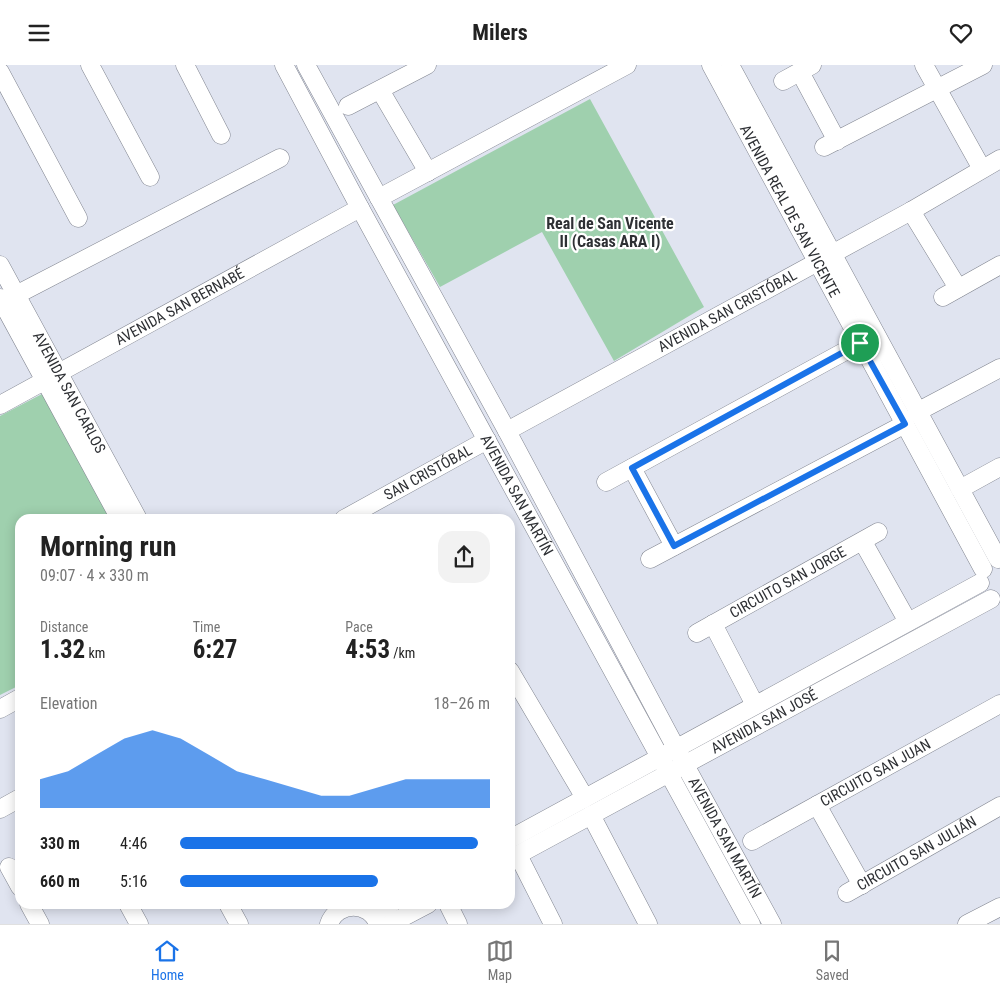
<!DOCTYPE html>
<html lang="en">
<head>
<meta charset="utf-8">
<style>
	body { margin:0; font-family:"Roboto Condensed",sans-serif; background:#f2f2f2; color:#222; height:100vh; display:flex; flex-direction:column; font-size:19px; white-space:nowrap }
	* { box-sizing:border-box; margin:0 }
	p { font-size:16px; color:#767676 }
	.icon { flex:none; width:28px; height:28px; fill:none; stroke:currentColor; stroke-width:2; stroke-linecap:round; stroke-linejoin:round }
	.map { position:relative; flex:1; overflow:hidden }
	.drawer { position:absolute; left:15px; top:449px; width:500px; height:395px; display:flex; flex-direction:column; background:#fff; border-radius:15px; box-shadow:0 2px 12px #0003 }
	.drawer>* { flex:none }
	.pin { position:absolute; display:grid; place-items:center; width:42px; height:42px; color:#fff; margin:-21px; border:2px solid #fff; border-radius:50%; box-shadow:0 1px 5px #0007 }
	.round { display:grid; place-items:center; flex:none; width:52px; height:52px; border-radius:15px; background:#f2f2f2 }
	.headline { display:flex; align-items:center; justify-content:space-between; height:85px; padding:0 25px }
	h1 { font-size:28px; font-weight:700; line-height:38px }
	.figures { display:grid; grid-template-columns:repeat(3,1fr); gap:8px; height:85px; padding:5px 25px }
	.figures div { display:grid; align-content:center }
	.figures b { font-size:25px; font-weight:700 }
	.figures small { font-size:14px; font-weight:400 }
	.figures p { font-size:14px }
	.chart { height:140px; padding:10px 25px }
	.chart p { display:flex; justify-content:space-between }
	.chart svg { width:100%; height:90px; margin-top:5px; fill:#1a73e8; opacity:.7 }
	ul { padding:0 25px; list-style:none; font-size:16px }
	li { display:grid; grid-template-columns:80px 60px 1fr; align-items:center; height:38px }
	li i { height:12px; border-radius:6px; background:#1a73e8 }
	header { display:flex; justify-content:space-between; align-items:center; height:65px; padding:0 25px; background:#fff; font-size:22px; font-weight:700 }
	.tab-bar { display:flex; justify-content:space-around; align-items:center; height:70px; border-top:1px solid #e0e0e0; background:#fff; font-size:14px; color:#767676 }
	.tab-bar a { display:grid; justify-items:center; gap:2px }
	.tab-bar .selected { color:#1a73e8 }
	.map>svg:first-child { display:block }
	.green { fill:#9fd0ae }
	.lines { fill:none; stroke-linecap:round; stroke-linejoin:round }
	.minor-casing { stroke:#818590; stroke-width:19 }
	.minor { stroke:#fff; stroke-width:18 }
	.route-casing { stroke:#fff; stroke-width:10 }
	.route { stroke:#1a73e8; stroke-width:6 }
	.labels { text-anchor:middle; stroke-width:4.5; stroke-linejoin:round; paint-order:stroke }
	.street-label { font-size:15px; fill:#2e3034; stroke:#fff }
	.neighbourhood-label { font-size:16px; font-weight:bold; fill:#2e3034; stroke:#fff }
</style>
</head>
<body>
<header><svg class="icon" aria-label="menu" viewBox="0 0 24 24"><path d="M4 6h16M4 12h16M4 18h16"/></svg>Milers<svg class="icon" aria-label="heart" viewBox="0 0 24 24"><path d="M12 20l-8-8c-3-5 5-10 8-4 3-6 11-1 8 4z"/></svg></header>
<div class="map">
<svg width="1000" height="859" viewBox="0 0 1000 859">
	<rect width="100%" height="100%" fill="#e0e4f0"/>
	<!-- green -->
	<g class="green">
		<path d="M590 34 704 242 614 296 542 167 440 222 393 140Z"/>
		<path d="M42 329 110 454H20V620L0 630V351Z"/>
	</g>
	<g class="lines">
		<defs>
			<g id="minor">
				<path d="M90 0 150 112"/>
				<path d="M185 0 221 70"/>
				<path id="s1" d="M284 0 360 143 751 859"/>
				<path id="s2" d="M306 0 507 366 685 700 772 859"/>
				<path id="s3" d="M711 0 983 504"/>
				<path d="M730 0 998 494"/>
				<path d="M924 0 982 104"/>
				<path d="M0 7 78 153"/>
				<path d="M800 7 837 76"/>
				<path d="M783 16 812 0"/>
				<path d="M380 25 428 107"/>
				<path d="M348 41 427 0"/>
				<path d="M824 82 983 0"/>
				<path d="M379 133 627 0"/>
				<path d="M911 146 958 223"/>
				<path id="s4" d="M0 200 138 454"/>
				<path d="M16 230 280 93"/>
				<path d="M943 232 1000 200"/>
				<path d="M0 233 120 454"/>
				<path id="s5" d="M0 340 360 143"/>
				<path d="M917 347 1000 303"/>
				<path id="s6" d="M507 366 911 146 1000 94"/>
				<path d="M632 403 674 481"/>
				<path d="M606 417 860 278"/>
				<path d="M960 424 1000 402"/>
				<path id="s7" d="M344 454 487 375"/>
				<path d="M863 477 908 557"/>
				<path d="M650 494 905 359"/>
				<path d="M713 559 755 640"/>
				<path id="s8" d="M697 568 878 467"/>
				<path d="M510 606 585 733"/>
				<path d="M0 644 20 633"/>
				<path d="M817 740 862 820"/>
				<path d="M0 744 20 733"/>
				<path d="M591 750 648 859"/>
				<path d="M510 774 980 518"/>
				<path id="s9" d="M752 776 1000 639"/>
				<path d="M518 790 553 859"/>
				<path id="s10" d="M510 794 991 534"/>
				<path d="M9 802 20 822"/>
				<path id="s11" d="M847 828 1000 741"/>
				<path d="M29 839 40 859"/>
				<path d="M128 839 139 859"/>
				<path d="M228 839 239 859"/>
				<path d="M448 839 458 859"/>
				<path d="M372 849 391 839"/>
				<path d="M329 859C337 836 370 836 378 859"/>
				<path d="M390 859 428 839"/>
				<path d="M967 859 1000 842"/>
			</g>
		</defs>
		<!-- minor casing -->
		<use href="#minor" class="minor-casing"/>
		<!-- minor -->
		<use href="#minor" class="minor"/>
	</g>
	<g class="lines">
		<defs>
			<path id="route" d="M860 278 905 359 674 481 632 403Z"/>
		</defs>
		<!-- route casing -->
		<use href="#route" class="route-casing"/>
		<!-- route -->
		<use href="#route" class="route"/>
	</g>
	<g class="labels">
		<!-- street labels -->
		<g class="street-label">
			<text dy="5" stroke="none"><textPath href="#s3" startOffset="166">AVENIDA REAL DE SAN VICENTE</textPath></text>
			<text dy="5" stroke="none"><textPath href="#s5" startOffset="205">AVENIDA SAN BERNABÉ</textPath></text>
			<text dy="5" stroke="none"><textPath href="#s6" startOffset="251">AVENIDA SAN CRISTÓBAL</textPath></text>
			<text dy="5" stroke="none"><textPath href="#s4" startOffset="145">AVENIDA SAN CARLOS</textPath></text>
			<text dy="5" stroke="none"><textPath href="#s7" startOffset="96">SAN CRISTÓBAL</textPath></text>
			<text dy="5" stroke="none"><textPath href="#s1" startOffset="489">AVENIDA SAN MARTÍN</textPath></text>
			<text dy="5" stroke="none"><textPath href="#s8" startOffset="104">CIRCUITO SAN JORGE</textPath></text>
			<text dy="5" stroke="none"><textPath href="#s10" startOffset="289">AVENIDA SAN JOSÉ</textPath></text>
			<text dy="5" stroke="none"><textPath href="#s9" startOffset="141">CIRCUITO SAN JUAN</textPath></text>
			<text dy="5" stroke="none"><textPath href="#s2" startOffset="879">AVENIDA SAN MARTÍN</textPath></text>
			<text dy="5" stroke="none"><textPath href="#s11" startOffset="80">CIRCUITO SAN JULIÁN</textPath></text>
		</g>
		<!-- neighbourhood labels -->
		<g class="neighbourhood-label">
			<text x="610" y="164">Real de San Vicente<tspan x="610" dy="18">II (Casas ARA I)</tspan></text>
		</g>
	</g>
</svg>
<div class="pin" style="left:860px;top:278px;background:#1e9e55"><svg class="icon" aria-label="arrive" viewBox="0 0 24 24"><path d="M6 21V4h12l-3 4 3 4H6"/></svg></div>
<section class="drawer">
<div class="headline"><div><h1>Morning run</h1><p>09:07 · 4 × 330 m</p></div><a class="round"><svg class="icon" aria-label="share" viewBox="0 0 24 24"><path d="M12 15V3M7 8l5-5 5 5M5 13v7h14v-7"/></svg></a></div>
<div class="figures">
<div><p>Distance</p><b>1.32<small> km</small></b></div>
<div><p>Time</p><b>6:27</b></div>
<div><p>Pace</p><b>4:53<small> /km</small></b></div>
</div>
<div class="chart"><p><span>Elevation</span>18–26 m</p>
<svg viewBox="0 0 160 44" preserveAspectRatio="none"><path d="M0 44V30L10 26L20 18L30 10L40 6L50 10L60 18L70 26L80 30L90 34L100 38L110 38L120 34L130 30L140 30L150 30L160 30V44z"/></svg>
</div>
<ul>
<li><b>330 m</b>4:46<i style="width:96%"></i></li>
<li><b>660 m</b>5:16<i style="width:64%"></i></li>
</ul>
</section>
</div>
<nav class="tab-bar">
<a class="selected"><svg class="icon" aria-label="home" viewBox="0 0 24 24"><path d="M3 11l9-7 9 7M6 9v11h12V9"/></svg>Home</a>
<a><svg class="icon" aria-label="map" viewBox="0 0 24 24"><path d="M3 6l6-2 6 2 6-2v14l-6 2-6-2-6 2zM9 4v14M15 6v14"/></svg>Map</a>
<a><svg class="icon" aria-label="saved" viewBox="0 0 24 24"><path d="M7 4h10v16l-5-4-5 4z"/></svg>Saved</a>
</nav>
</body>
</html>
